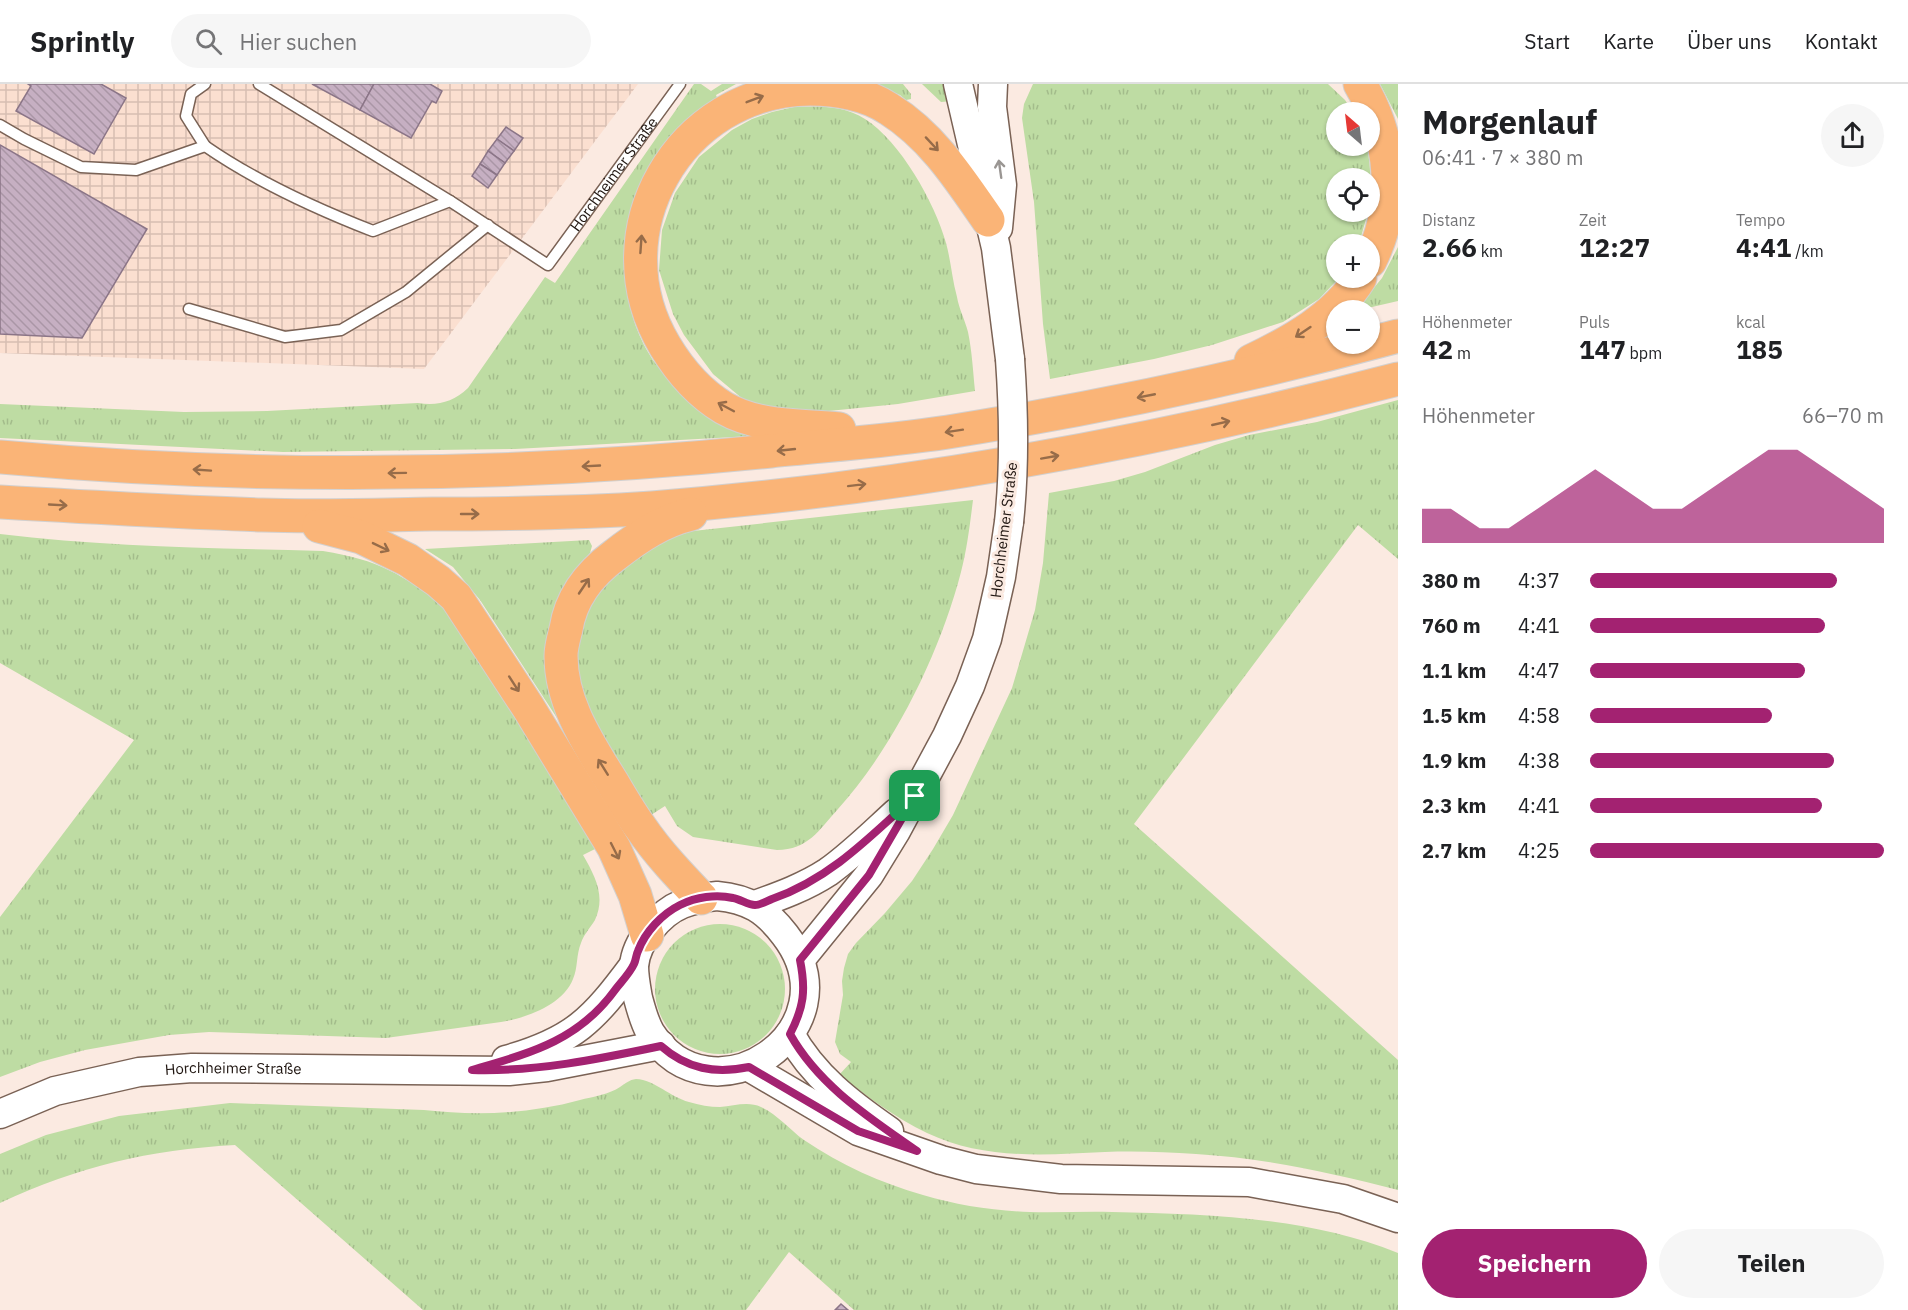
<!DOCTYPE html>
<html lang="de">
<head>
<meta charset="utf-8">
<style>
	body { margin:0; font-family:"IBM Plex Sans",sans-serif; background:#f6f6f6; color:#202124; height:100vh; display:flex; flex-direction:column; font-size:22px; white-space:nowrap }
	* { box-sizing:border-box; margin:0 }
	p { font-size:20px; color:#757577 }
	.icon { flex:none; width:33px; height:33px; fill:none; stroke:currentColor; stroke-width:2; stroke-linecap:round; stroke-linejoin:round }
	.map { position:relative; flex:1; overflow:hidden }
	.sheet { display:flex; flex-direction:column; background:#fff; width:510px }
	.sheet>* { flex:none }
	.needle { width:39px; rotate:332deg }
	.tools { position:absolute; left:1326px; top:18px; display:grid; gap:12px }
	.tools a { display:grid; place-items:center; width:54px; height:54px; border-radius:50%; background:#fff; box-shadow:0 2px 4px #0004; font-size:30px }
	.pin { position:absolute; display:grid; place-items:center; width:51px; height:51px; color:#fff; margin:-26px; border-radius:12px; box-shadow:0 3px 9px #0006 }
	.round { display:grid; place-items:center; flex:none; width:63px; height:63px; border-radius:32px; background:#f6f6f6 }
	.head { display:flex; align-items:center; justify-content:space-between; height:102px; padding:0 24px }
	h1 { font-size:33px; font-weight:700; line-height:45px }
	.stats { display:grid; grid-template-columns:repeat(3,1fr); gap:9px; height:102px; padding:6px 24px }
	.stats div { display:grid; align-content:center }
	.stats b { font-size:26px; font-weight:700 }
	.stats small { font-size:16px; font-weight:400 }
	.stats p { font-size:16px }
	.chart { height:168px; padding:12px 24px }
	.chart p { display:flex; justify-content:space-between }
	.chart svg { width:100%; height:108px; margin-top:6px; fill:#a32271; opacity:.7 }
	.button { display:flex; gap:12px; margin-top:auto; padding:12px 24px }
	.button a { flex:1; height:69px; border-radius:36px; background:#a32271; color:#fff; font-size:24px; font-weight:700; line-height:69px; text-align:center }
	.button a+a { background:#f6f6f6; color:#202124 }
	ul { padding:0 24px; list-style:none; font-size:20px }
	li { display:grid; grid-template-columns:96px 72px 1fr; align-items:center; height:45px }
	li i { height:15px; border-radius:8px; background:#a32271 }
	header { display:flex; align-items:center; gap:36px; box-sizing:border-box; height:84px; padding:0 30px; background:#fff; border-bottom:2px solid #e0e0e0 }
	header strong { font-size:28px }
	nav { display:flex; gap:33px; margin-inline-start:auto; font-size:21px }
	.search { width:420px; height:54px; background:#f6f6f6; display:flex; align-items:center; gap:15px; box-sizing:border-box; padding:0 21px; border-radius:33px; color:#757577; font-size:22px }
	main { display:flex; flex:1; min-height:0 }
	.map>svg:first-child { display:block }
	.industrial { fill:url(#industrial-grid) }
	.grass { fill:url(#grass-tufts) }
	.building { fill:url(#building-back-hatch); stroke:#8b7587; stroke-width:1.5 }
	.lines { fill:none; stroke-linecap:round; stroke-linejoin:round }
	.lane-casing { stroke:#7a6255; stroke-width:13 }
	.secondary-casing { stroke:#7a6255; stroke-width:31 }
	.highway-casing { stroke:#d2d0cf; stroke-width:35 }
	.lane { stroke:#fff; stroke-width:10 }
	.secondary { stroke:#fff; stroke-width:28 }
	.highway { stroke:#fab477; stroke-width:33 }
	.secondary-bridge-casing { stroke:#7a6255; stroke-width:31; stroke-linecap:butt }
	.secondary-bridge { stroke:#fff; stroke-width:28 }
	.oneway { stroke:#976c49 }
	.oneway2 { stroke:#9a9693 }
	.route-casing { stroke:#fff; stroke-width:12 }
	.route { stroke:#a32271; stroke-width:8 }
	.labels { text-anchor:middle; stroke-width:6; stroke-linejoin:round; paint-order:stroke }
	.street-label { font-size:15px; fill:#1f1510; stroke:#fbeae1 }
</style>
</head>
<body>
<header>
<strong>Sprintly</strong>
<div class="search"><svg class="icon" aria-label="search" viewBox="0 0 24 24"><circle cx="10" cy="10" r="6"/><path d="M15 15l6 6"/></svg>Hier suchen</div>
<nav><a>Start</a><a>Karte</a><a>Über uns</a><a>Kontakt</a></nav>
</header>
<main>
<div class="map">
<svg width="1398" height="1226" viewBox="0 0 1398 1226">
	<defs>
		<pattern id="industrial-grid" width="8" height="8" patternUnits="userSpaceOnUse" patternTransform="scale(1.5)"><rect width="8" height="8" fill="#fbdfd0"/><path d="M0 4h8M4 0v8" fill="none" stroke="#d7beb2"/></pattern>
		<pattern id="grass-tufts" width="24" height="20" patternUnits="userSpaceOnUse" patternTransform="scale(1.5)"><rect width="24" height="20" fill="#bedca3"/><path d="M3 7l-1-3M5 7V3M7 7l1-3M15 17l-1-3M17 17v-4M19 17l1-3" fill="none" stroke="#a3bc8b"/></pattern>
		<pattern id="building-back-hatch" width="6" height="6" patternUnits="userSpaceOnUse" patternTransform="scale(1.5)"><rect width="6" height="6" fill="#c6afc2"/><path d="M-1 5l2 2M0 0l6 6M5-1l2 2" fill="none" stroke="#aa96a6"/></pattern>
	</defs>
	<rect width="100%" height="100%" fill="#fbeae1"/>
	<!-- industrial -->
	<path class="industrial" d="M0 0H638L424 285 0 269Z"/>
	<!-- grass -->
	<g class="grass">
		<path d="M694 0H701L711 7 722 0H736L716 11 718 16 632 131C621 177 623 219 644 261 649 270 655 281 663 287 671 296 683 302 693 309 713 323 733 338 753 352L515 365 283 368 0 354V320L184 328 267 327 418 319C438 322 453 318 468 304L545 193 555 199Z"/>
		<path d="M873 0H903L911 10V15L906 16 900 11Z"/>
		<path d="M922 0H944L953 17 941 18Z"/>
		<path d="M1033 0H1328L1345 16 1353 28H1336V62H1367C1370 78 1371 93 1370 109V94H1336V128H1368L1359 160H1336V194H1339L1319 215 1283 238 1212 261 1154 275 1050 295 1043 240 1034 118 1022 34 1024 20Z"/>
		<path d="M1380 0H1398V35Z"/>
		<path d="M794 23C817 22 844 21 865 35 900 57 935 119 946 159 951 177 952 195 957 213 959 225 965 236 968 248 972 267 973 287 975 307L898 320 799 330 750 321 713 290 684 251 673 230 659 186 662 146 675 109 699 73 732 46 752 35 772 28Z"/>
		<path d="M1398 163V217L1359 226V222L1382 194Z"/>
		<path d="M1398 316V475L1358 441 1134 740 1398 976V1106C1332 1089 1265 1074 1196 1070 1166 1068 1136 1067 1105 1068 1044 1071 984 1076 927 1049 895 1034 867 1012 839 991L851 978 840 970 835 958 843 911 842 897 844 884 848 870 856 859 885 829 912 797 933 765 953 731 1012 604 1035 526 1043 479 1049 409 1114 397 1145 388 1215 361 1249 351 1317 338Z"/>
		<path d="M973 416C970 440 967 465 961 488 940 569 894 663 838 725 819 746 808 766 777 766L693 753 677 742 665 722 651 731 584 626 575 566 593 508 639 463 693 447Z"/>
		<path d="M0 450C107 463 215 464 323 467 379 476 402 490 446 524L601 762 583 771C595 792 606 812 595 836 590 844 584 850 581 859 576 871 578 884 573 895 563 921 526 934 501 938L386 954 209 948 169 951 85 966 40 978 0 993V833L134 656 0 579Z"/>
		<path d="M589 456 592 462 590 469 565 501 559 634H557L480 516 453 483 425 465Z"/>
		<circle cx="720" cy="905" r="65"/>
		<path d="M636 995C655 996 670 1013 689 1018 699 1021 710 1023 720 1023 734 1022 748 1017 761 1023 777 1030 790 1046 804 1056 841 1081 881 1099 923 1111 957 1121 994 1127 1030 1128 1057 1129 1085 1127 1112 1128 1208 1130 1308 1133 1398 1169V1226H854L789 1168 746 1226H423L235 1061C148 1066 80 1082 0 1119V1070L46 1051 119 1032 230 1019 424 1026C476 1032 529 1030 580 1016 592 1013 610 1010 620 1003 626 999 629 996 636 995Z"/>
	</g>
	<!-- building -->
	<g class="building">
		<path d="M28 0H101L126 14 94 70 16 27 31 2Z"/>
		<path d="M312 0H374L360 26Z"/>
		<path d="M374 0H430L442 7 436 19 432 17 411 54 360 26Z"/>
		<path d="M506 43 523 54 514 67 497 55Z"/>
		<path d="M497 55 514 67 505 79 488 67Z"/>
		<path d="M0 61 147 145 82 254 0 250Z"/>
		<path d="M488 67 505 79 497 91 480 80Z"/>
		<path d="M480 80 497 91 488 104 472 92Z"/>
		<path d="M841 1220 848 1226H835Z"/>
	</g>
	<g class="lines">
		<defs>
			<g id="lane">
				<path d="M259 0 450 117"/>
				<path id="s1" d="M0 41 24 55 81 83 136 86 205 62C257 98 314 124 373 147L450 117 548 181 680 0"/>
				<path d="M205 62 186 32 191 10 205 0"/>
				<path d="M189 225 285 253 341 246 406 208 488 141"/>
			</g>
			<g id="secondary">
				<path d="M958 0 996 164 1010 275"/>
				<path d="M993 0 992 23 1002 101 998 144"/>
				<path d="M717 812C749 815 766 826 785 851 858 946 711 1044 650 948 644 937 641 925 638 914 636 903 634 893 634 882 636 857 660 829 682 820 694 815 705 813 717 812Z"/>
				<path d="M755 821C780 812 805 803 828 788 852 771 874 749 896 729"/>
				<path d="M800 876 869 791 896 747 947 652 970 602 987 555 1001 493 1009 438"/>
				<path d="M790 950C813 992 850 1020 889 1047"/>
				<path d="M506 976C574 957 593 936 634 881"/>
				<path d="M749 983 858 1047 941 1076 976 1085 1061 1095 1249 1098 1343 1115 1398 1134"/>
				<path id="s2" d="M0 1030 55 1007 139 988 192 984 509 987 547 983 661 961"/>
			</g>
			<g id="highway">
				<path d="M1360 0C1393 55 1398 121 1370 177"/>
				<path d="M1251 277C1291 258 1336 233 1360 194"/>
				<path d="M839 345C801 341 759 344 724 324 699 309 680 287 665 262 597 149 679 6 810 5 836 5 867 10 889 25 932 52 959 94 988 136"/>
				<path d="M0 373C257 396 515 393 771 367 830 361 889 357 948 348 1099 324 1250 292 1398 252"/>
				<path d="M0 418C87 423 175 428 262 431 318 433 375 431 432 430 505 430 579 429 652 424 904 404 1153 359 1398 295"/>
				<path d="M691 430C662 437 638 453 615 471 589 490 571 513 566 545 564 553 561 563 561 572 561 619 588 659 612 698 621 713 630 729 641 744 658 769 680 792 701 814"/>
				<path d="M319 442 361 453 408 476 438 497 456 513 528 623 614 764 635 811 647 851"/>
			</g>
		</defs>
		<!-- lane casing -->
		<use href="#lane" class="lane-casing"/>
		<!-- secondary casing -->
		<use href="#secondary" class="secondary-casing"/>
		<!-- highway casing -->
		<use href="#highway" class="highway-casing"/>
		<!-- lane -->
		<use href="#lane" class="lane"/>
		<!-- secondary -->
		<use href="#secondary" class="secondary"/>
		<!-- highway -->
		<use href="#highway" class="highway"/>
		<defs>
			<path id="secondary-bridge" d="M1009 438C1015 382 1014 331 1010 275"/>
		</defs>
		<!-- secondary-bridge casing -->
		<use href="#secondary-bridge" class="secondary-bridge-casing"/>
		<!-- secondary-bridge -->
		<use href="#secondary-bridge" class="secondary-bridge"/>
	</g>
	<!-- one-way arrows -->
	<defs><path id="oneway-shaft" d="M-6 0H5M1.5-3L5.5 0L1.5 3" fill="none" stroke-width="1.6" stroke-linecap="round" stroke-linejoin="round" transform="scale(1.5)"/></defs>
	<g class="oneway">
		<use href="#oneway-shaft" transform="translate(755 15) rotate(-21)"/>
		<use href="#oneway-shaft" transform="translate(932 60) rotate(47)"/>
		<use href="#oneway-shaft" transform="translate(641 160) rotate(-86)"/>
		<use href="#oneway-shaft" transform="translate(1303 248) rotate(146)"/>
		<use href="#oneway-shaft" transform="translate(1146 312) rotate(169)"/>
		<use href="#oneway-shaft" transform="translate(726 323) rotate(-152)"/>
		<use href="#oneway-shaft" transform="translate(1221 339) rotate(-13)"/>
		<use href="#oneway-shaft" transform="translate(954 347) rotate(171)"/>
		<use href="#oneway-shaft" transform="translate(786 366) rotate(174)"/>
		<use href="#oneway-shaft" transform="translate(1050 373) rotate(-10)"/>
		<use href="#oneway-shaft" transform="translate(591 382) rotate(177)"/>
		<use href="#oneway-shaft" transform="translate(202 386) rotate(-176)"/>
		<use href="#oneway-shaft" transform="translate(397 389) rotate(179)"/>
		<use href="#oneway-shaft" transform="translate(857 401) rotate(-7)"/>
		<use href="#oneway-shaft" transform="translate(58 421) rotate(3)"/>
		<use href="#oneway-shaft" transform="translate(470 430)"/>
		<use href="#oneway-shaft" transform="translate(381 463) rotate(26)"/>
		<use href="#oneway-shaft" transform="translate(584 502) rotate(-56)"/>
		<use href="#oneway-shaft" transform="translate(514 600) rotate(57)"/>
		<use href="#oneway-shaft" transform="translate(603 683) rotate(-122)"/>
		<use href="#oneway-shaft" transform="translate(615 767) rotate(63)"/>
	</g>
	<use class="oneway2" href="#oneway-shaft" transform="translate(1000 85) rotate(-98)"/>
	<g class="lines">
		<defs>
			<path id="route" d="M915 712 869 791 800 876C806 906 804 923 790 950 819 1002 870 1034 917 1067L858 1047 749 983C715 990 687 985 661 962 599 975 536 988 472 986 530 969 578 957 615 906 621 898 630 889 634 880 636 876 636 871 638 867 645 848 662 830 680 821 696 813 716 810 733 814 740 815 748 821 755 821 760 821 767 817 772 815 830 795 871 752 915 712Z"/>
		</defs>
		<!-- route casing -->
		<use href="#route" class="route-casing"/>
		<!-- route -->
		<use href="#route" class="route"/>
	</g>
	<g class="labels">
		<!-- street labels -->
		<g class="street-label">
			<text dy="5" stroke="none"><textPath href="#s1" startOffset="720">Horchheimer Straße</textPath></text>
			<text transform="translate(1004 446) rotate(-83)" y="5">Horchheimer Straße</text>
			<text dy="5" stroke="none"><textPath href="#s2" startOffset="240">Horchheimer Straße</textPath></text>
		</g>
	</g>
</svg>
<div class="tools">
<a><svg class="needle" viewBox="-14 -14 28 28"><path d="M0-13l5 13h-10z" fill="#e53935"/><path d="M0 13l5-13h-10z" fill="#757577"/></svg></a>
<a><svg class="icon" aria-label="locate" viewBox="0 0 24 24"><circle cx="12" cy="12" r="6"/><path d="M12 2v4M12 18v4M2 12h4M18 12h4"/></svg></a>
<a>+</a>
<a>−</a>
</div>
<div class="pin" style="left:915px;top:712px;background:#1e9e55"><svg class="icon" aria-label="arrive" viewBox="0 0 24 24"><path d="M6 21V4h12l-3 4 3 4H6"/></svg></div>
</div>
<section class="sheet">
<div class="head"><div><h1>Morgenlauf</h1><p>06:41 · 7 × 380 m</p></div><a class="round"><svg class="icon" aria-label="share" viewBox="0 0 24 24"><path d="M12 15V3M7 8l5-5 5 5M5 13v7h14v-7"/></svg></a></div>
<div class="stats">
<div><p>Distanz</p><b>2.66<small> km</small></b></div>
<div><p>Zeit</p><b>12:27</b></div>
<div><p>Tempo</p><b>4:41<small> /km</small></b></div>
</div>
<div class="stats">
<div><p>Höhenmeter</p><b>42<small> m</small></b></div>
<div><p>Puls</p><b>147<small> bpm</small></b></div>
<div><p>kcal</p><b>185</b></div>
</div>
<div class="chart"><p><span>Höhenmeter</span>66–70 m</p>
<svg viewBox="0 0 160 44" preserveAspectRatio="none"><path d="M0 44V30L10 30L20 38L30 38L40 30L50 22L60 14L70 22L80 30L90 30L100 22L110 14L120 6L130 6L140 14L150 22L160 30V44z"/></svg>
</div>
<ul>
<li><b>380 m</b>4:37<i style="width:84%"></i></li>
<li><b>760 m</b>4:41<i style="width:80%"></i></li>
<li><b>1.1 km</b>4:47<i style="width:73%"></i></li>
<li><b>1.5 km</b>4:58<i style="width:62%"></i></li>
<li><b>1.9 km</b>4:38<i style="width:83%"></i></li>
<li><b>2.3 km</b>4:41<i style="width:79%"></i></li>
<li><b>2.7 km</b>4:25<i style="width:100%"></i></li>
</ul>
<div class="button"><a>Speichern</a><a>Teilen</a></div>
</section>
</main>
</body>
</html>
